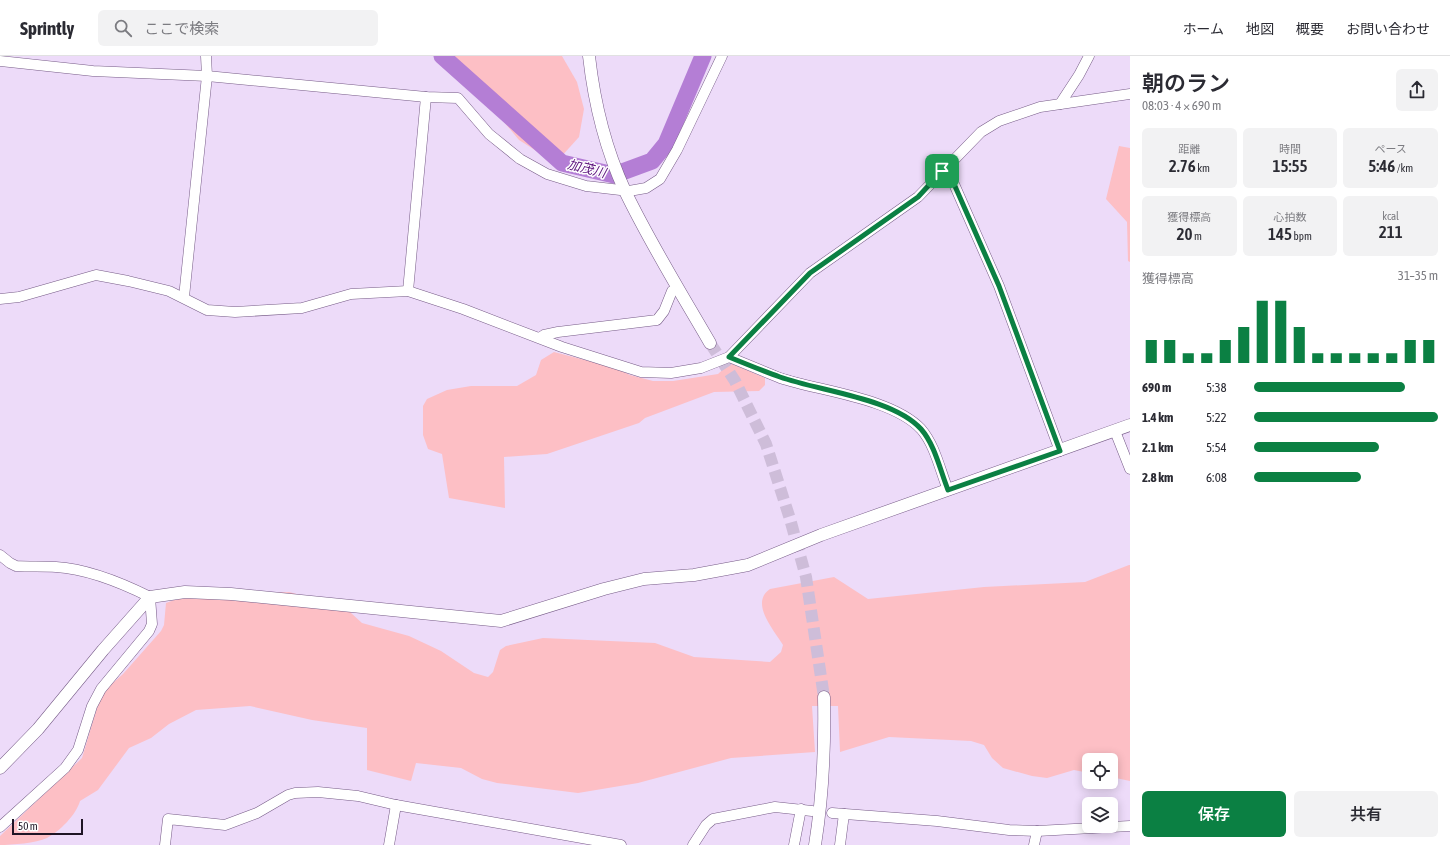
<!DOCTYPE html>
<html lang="ja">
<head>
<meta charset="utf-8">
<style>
	body { margin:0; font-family:"Asap Condensed","Noto Sans JP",sans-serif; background:#f2f2f3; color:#2b2b33; height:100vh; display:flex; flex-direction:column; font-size:15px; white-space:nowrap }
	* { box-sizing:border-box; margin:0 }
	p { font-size:13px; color:#7c7c81 }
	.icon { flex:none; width:22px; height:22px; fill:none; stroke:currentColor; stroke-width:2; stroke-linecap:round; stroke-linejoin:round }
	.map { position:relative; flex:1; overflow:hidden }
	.panel { display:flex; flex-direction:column; background:#fff; width:320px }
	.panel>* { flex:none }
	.controls { position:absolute; left:1082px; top:697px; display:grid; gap:8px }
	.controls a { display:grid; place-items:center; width:36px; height:36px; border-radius:6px; background:#fff; box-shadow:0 2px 10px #0003; font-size:20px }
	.scale { position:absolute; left:12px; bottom:10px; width:71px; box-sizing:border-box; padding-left:4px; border:2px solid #1f1425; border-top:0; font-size:11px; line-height:14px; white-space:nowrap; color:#1f1425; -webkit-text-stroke:3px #fff; paint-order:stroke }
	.pin { position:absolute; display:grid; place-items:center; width:34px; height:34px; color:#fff; margin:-17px; border-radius:8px; box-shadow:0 2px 6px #0006 }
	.round { display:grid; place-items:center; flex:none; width:42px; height:42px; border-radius:6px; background:#f2f2f3 }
	.overview { display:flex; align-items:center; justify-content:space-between; height:68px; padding:0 12px }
	h1 { font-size:22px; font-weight:600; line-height:30px }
	.stats { display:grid; grid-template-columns:repeat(3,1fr); gap:6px; height:68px; padding:4px 12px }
	.stats div { display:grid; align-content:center; border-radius:6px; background:#f2f2f3; text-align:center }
	.stats b { font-size:17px; font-weight:600 }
	.stats small { font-size:11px; font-weight:400 }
	.stats p { font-size:11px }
	.chart { height:112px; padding:8px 12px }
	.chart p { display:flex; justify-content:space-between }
	.chart svg { width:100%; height:72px; margin-top:4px; stroke:#0b8043; stroke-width:6 }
	.primary-button { display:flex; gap:8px; margin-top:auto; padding:8px 12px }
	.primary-button a { flex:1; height:46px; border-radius:6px; background:#0b8043; color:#fff; font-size:16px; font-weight:600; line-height:46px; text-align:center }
	.primary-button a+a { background:#f2f2f3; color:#2b2b33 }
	ul { padding:0 12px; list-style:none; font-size:13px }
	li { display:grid; grid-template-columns:64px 48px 1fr; align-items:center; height:30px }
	li i { height:10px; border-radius:5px; background:#0b8043 }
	header { display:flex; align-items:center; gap:24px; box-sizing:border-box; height:56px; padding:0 20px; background:#fff; border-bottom:1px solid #e1e1e2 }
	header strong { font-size:19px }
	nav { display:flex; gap:22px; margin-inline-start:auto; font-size:14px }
	.search { width:280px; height:36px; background:#f2f2f3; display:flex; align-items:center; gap:10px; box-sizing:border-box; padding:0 14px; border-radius:6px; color:#7c7c81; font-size:15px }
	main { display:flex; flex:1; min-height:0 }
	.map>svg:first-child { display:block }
	.green { fill:#fdbfc5 }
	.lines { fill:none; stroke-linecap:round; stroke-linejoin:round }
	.river { stroke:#b47ed5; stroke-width:17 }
	.tertiary-tunnel { stroke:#cebdd9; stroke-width:12; stroke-dasharray:12 6; stroke-linecap:butt }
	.minor-casing { stroke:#765b87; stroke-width:11 }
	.tertiary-casing { stroke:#765b87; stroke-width:13 }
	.minor { stroke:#fff; stroke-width:10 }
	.tertiary { stroke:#fff; stroke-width:12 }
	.route-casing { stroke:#fff; stroke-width:8 }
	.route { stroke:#0b8043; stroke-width:5 }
	.labels { text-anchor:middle; stroke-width:3; stroke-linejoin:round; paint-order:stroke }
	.water-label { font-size:13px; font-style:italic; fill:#5c137d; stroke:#fff }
</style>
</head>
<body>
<header>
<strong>Sprintly</strong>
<div class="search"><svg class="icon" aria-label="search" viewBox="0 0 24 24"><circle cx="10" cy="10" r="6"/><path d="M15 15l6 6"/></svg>ここで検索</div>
<nav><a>ホーム</a><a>地図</a><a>概要</a><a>お問い合わせ</a></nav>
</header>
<main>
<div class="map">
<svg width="1130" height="789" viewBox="0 0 1130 789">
	<rect width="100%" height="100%" fill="#eddbf9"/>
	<!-- green -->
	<g class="green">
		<path d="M449 0H562L577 26 584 53 579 81 560 102 546 101 519 84Z"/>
		<path d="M1119 90 1130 92V206L1128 205 1127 166 1106 143Z"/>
		<path d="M554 296 616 312 630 319 653 325H673L718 318 730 307 765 322V329L759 335 714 336 645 362 639 367 547 398 504 401 505 452 449 442 442 398 428 393 423 379V350L427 343 447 334 471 330H517L536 319 541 304Z"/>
		<path d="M1129 509H1130V725L1111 721V704H1089V717L1074 714 1047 722 1032 720 1003 712 992 702 984 689 971 685 889 681 840 696 838 650H812L815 696 731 702 638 727 578 737 497 727 482 723 461 712 416 707 411 725 367 714V672L312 664 250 650 196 654 169 668 151 682 129 692 98 734 80 745C76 759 60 775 47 782 36 787 12 789 0 789V780L82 702 99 645 106 633 123 618 161 575 164 569 166 547 174 544 196 540 289 536 347 551 351 557 362 567 409 580 441 595 474 617 488 621 493 616 500 594 506 590 543 582 655 587 694 601 770 606 781 596 783 589C775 575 749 547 770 533L834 521 868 543 984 531 1085 526Z"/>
	</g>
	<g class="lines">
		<!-- river -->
		<path class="river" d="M442 0 562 107 614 119 652 105 666 88 703 0"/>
		<!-- tertiary-tunnel -->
		<path class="tertiary-tunnel" d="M710 287 735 325 766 388 790 463 806 521 824 641"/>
		<defs>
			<g id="minor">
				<path d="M0 5 93 15 207 20 426 41 458 42 489 78 520 103 547 118 586 130 629 135 646 132 660 123 677 94 722 0"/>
				<path d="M1060 48 1079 19 1089 0"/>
				<path d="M942 115 954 128 999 230 1060 395"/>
				<path d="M408 235 426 41"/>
				<path d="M184 241 207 20 206 0"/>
				<path d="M0 243 19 241 96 219 128 225 169 235 207 254 235 256 302 252 351 238 408 235 463 253 562 291 641 316 671 317 701 312 729 301 810 217 918 141 981 76 999 65 1040 51 1130 38"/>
				<path d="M541 281 544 279 558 276 657 264 664 255 672 235 678 232"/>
				<path d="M729 301C746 308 763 315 780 322 819 335 892 342 921 373 935 389 940 414 948 434"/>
				<path d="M1115 375 1130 413"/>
				<path d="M0 499 10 507 16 510C29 511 43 510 56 511 88 513 122 527 150 541L152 568 149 575 101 633 92 650 78 694 65 712 0 771"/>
				<path d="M832 757 937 765 1009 774 1037 775 1130 770"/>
				<path d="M165 789 168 763 225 769 257 757 288 739 295 737 318 736 358 740 396 749 621 789"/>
				<path d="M389 789 396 749"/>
				<path d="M693 789 706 769 713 763 775 751 812 755"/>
				<path d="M794 789 801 753"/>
				<path d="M840 789 844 758"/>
				<path d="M1034 789 1037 775"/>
			</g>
			<g id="tertiary">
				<path d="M589 0C594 45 606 94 625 135 650 187 681 237 710 287"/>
				<path d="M0 712 38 673 103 594 150 541 185 536 231 538 501 565 604 533 644 523 694 519 748 509 821 479 1130 369"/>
				<path d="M815 789C823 739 825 691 824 641"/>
			</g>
		</defs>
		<!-- minor casing -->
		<use href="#minor" class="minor-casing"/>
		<!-- tertiary casing -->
		<use href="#tertiary" class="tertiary-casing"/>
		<!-- minor -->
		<use href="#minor" class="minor"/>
		<!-- tertiary -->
		<use href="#tertiary" class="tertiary"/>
	</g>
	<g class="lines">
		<defs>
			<path id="route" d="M942 115 954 128 999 230 1060 395 948 434C940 414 935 389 921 373 893 342 819 335 780 321 763 315 746 308 729 301L810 217 918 141Z"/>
		</defs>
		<!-- route casing -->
		<use href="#route" class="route-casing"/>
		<!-- route -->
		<use href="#route" class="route"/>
	</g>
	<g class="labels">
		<!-- water labels -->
		<g class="water-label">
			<text transform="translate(587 112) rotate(14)" y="5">加茂川</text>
		</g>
	</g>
</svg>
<div class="controls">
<a><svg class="icon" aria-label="locate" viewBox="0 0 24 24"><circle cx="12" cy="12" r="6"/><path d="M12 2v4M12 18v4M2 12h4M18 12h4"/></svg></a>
<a><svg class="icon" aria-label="layers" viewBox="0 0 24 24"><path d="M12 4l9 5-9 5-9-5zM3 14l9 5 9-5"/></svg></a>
</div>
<div class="scale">50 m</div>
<div class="pin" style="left:942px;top:115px;background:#1e9e55"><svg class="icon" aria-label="arrive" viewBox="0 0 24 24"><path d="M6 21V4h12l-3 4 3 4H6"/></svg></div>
</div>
<section class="panel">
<div class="overview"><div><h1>朝のラン</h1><p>08:03 · 4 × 690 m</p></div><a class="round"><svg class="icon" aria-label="share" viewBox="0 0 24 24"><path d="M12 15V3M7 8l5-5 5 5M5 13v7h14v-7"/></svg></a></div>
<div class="stats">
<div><p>距離</p><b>2.76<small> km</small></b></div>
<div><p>時間</p><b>15:55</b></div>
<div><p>ペース</p><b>5:46<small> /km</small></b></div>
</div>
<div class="stats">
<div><p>獲得標高</p><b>20<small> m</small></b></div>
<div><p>心拍数</p><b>145<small> bpm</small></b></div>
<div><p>kcal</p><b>211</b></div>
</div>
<div class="chart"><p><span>獲得標高</span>31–35 m</p>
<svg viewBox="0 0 160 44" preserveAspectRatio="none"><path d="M5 44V30M15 44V30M25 44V38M35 44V38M45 44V30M55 44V22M65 44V6M75 44V6M85 44V22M95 44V38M105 44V38M115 44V38M125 44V38M135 44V38M145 44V30M155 44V30"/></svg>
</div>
<ul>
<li><b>690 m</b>5:38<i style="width:82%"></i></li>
<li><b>1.4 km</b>5:22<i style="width:100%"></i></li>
<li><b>2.1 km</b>5:54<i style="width:68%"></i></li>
<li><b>2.8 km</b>6:08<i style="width:58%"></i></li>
</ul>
<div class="primary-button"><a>保存</a><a>共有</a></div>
</section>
</main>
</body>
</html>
